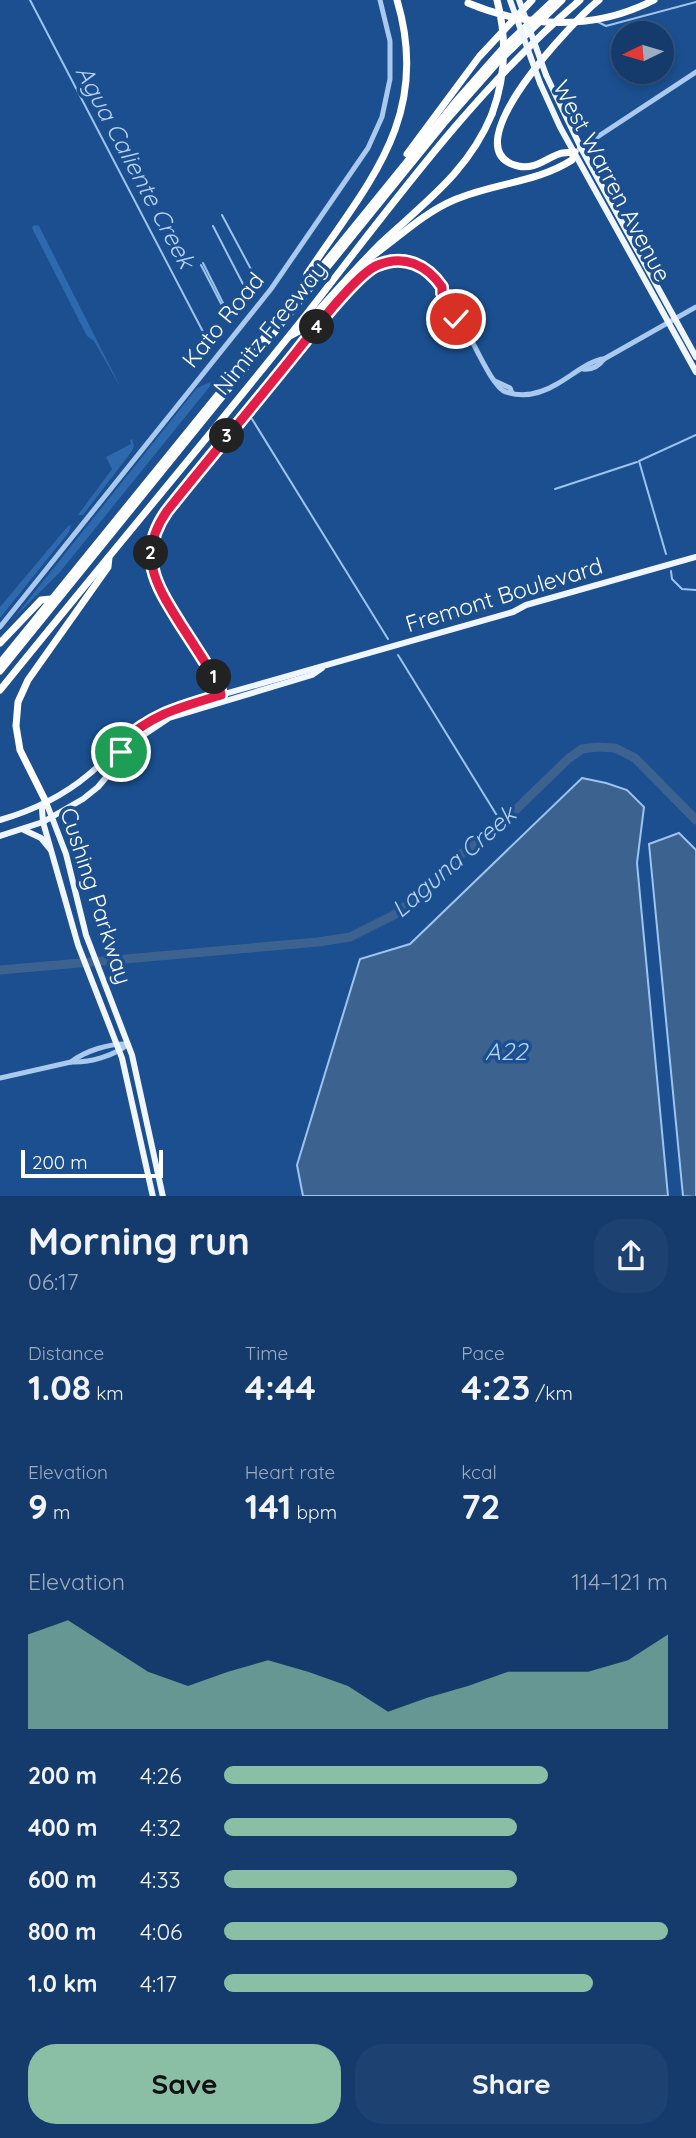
<!DOCTYPE html>
<html lang="en">
<head>
<meta charset="utf-8">
<style>
	body { margin:0; font-family:Quicksand,sans-serif; background:#1d4271; color:#f1f3f6; height:100vh; display:flex; flex-direction:column; font-size:26px; white-space:nowrap }
	* { box-sizing:border-box; margin:0 }
	p { font-size:23px; color:#9dadc1 }
	.icon { flex:none; width:38px; height:38px; fill:none; stroke:currentColor; stroke-width:2; stroke-linecap:round; stroke-linejoin:round }
	.map { position:relative; height:1196px; overflow:hidden }
	.drawer { display:flex; flex-direction:column; background:#143b6b; flex:1 }
	.drawer>* { flex:none }
	.needle { width:46px; rotate:265deg }
	.buttons { position:absolute; left:611px; top:21px; display:grid; gap:14px }
	.buttons a { display:grid; place-items:center; width:63px; height:63px; border-radius:50%; background:#143b6b; box-shadow:0 4px 10px #0003,0 0 0 2px #33557e; font-size:35px }
	.scale { position:absolute; left:21px; bottom:18px; width:142px; box-sizing:border-box; padding-left:7px; border:4px solid #fff; border-top:0; font-size:19px; line-height:24px; white-space:nowrap; color:#fff; -webkit-text-stroke:5px #1b4f8f; paint-order:stroke }
	.pin { position:absolute; display:grid; place-items:center; width:60px; height:60px; color:#fff; margin:-30px; border:4px solid #fff; border-radius:50%; box-shadow:0 2px 7px #0007 }
	.km { position:absolute; width:35px; height:35px; margin:-18px; border-radius:50%; background:#222; color:#fff; font-size:19px; line-height:35px; text-align:center }
	.round { display:grid; place-items:center; flex:none; width:74px; height:74px; border-radius:28px; background:#1d4271 }
	.headline { display:flex; align-items:center; justify-content:space-between; height:119px; padding:0 28px }
	h1 { font-size:38px; font-weight:800; line-height:52px }
	.stats { display:grid; grid-template-columns:repeat(3,1fr); gap:10px; height:119px; padding:7px 28px }
	.stats div { display:grid; align-content:center }
	.stats b { font-size:35px; font-weight:800 }
	.stats small { font-size:19px; font-weight:400 }
	.stats p { font-size:19px }
	.chart { height:196px; padding:14px 28px }
	.chart p { display:flex; justify-content:space-between }
	.chart svg { width:100%; height:126px; margin-top:7px; fill:#8abfa5; opacity:.7 }
	.primary-button { display:flex; gap:14px; margin-top:auto; padding:14px 28px }
	.primary-button a { flex:1; height:80px; border-radius:28px; background:#8abfa5; color:#111; font-size:28px; font-weight:800; line-height:80px; text-align:center }
	.primary-button a+a { background:#1d4271; color:#f1f3f6 }
	ul { padding:0 28px; list-style:none; font-size:23px }
	li { display:grid; grid-template-columns:112px 84px 1fr; align-items:center; height:52px }
	li i { height:18px; border-radius:9px; background:#8abfa5 }
	.map>svg:first-child { display:block }
	.green { fill:#2e69ad }
	.water { fill:#3c6290; stroke:#9cc4f0; stroke-width:2 }
	.lines { fill:none; stroke-linecap:round; stroke-linejoin:round }
	.stream { stroke:#9cc4f0; stroke-width:2 }
	.river { stroke:#3c6290; stroke-width:9 }
	.minor { stroke:#a9c9ee; stroke-width:5 }
	.major { stroke:#f0f6ff; stroke-width:6 }
	.highway { stroke:#fff; stroke-width:7 }
	.major-bridge { stroke:#f0f6ff; stroke-width:6 }
	.highway-bridge { stroke:#fff; stroke-width:7 }
	.route-casing { stroke:#fff; stroke-width:14 }
	.route { stroke:#e11d48; stroke-width:9 }
	.labels { text-anchor:middle; stroke-width:7; stroke-linejoin:round; paint-order:stroke }
	.street-label { font-size:23px; fill:#fff; stroke:#1b4f8f }
	.water-label { font-size:24px; font-style:italic; fill:#b5d3f5; stroke:#1b4f8f }
</style>
</head>
<body>
<div class="map">
<svg width="696" height="1197" viewBox="0 0 696 1197">
	<rect width="100%" height="100%" fill="#1b4f8f"/>
	<!-- green -->
	<g class="green">
		<path d="M35 225 39 226 121 388 94 341 87 336 33 230 32 227Z"/>
		<path d="M215 380 60 572 13 619 197 388Z"/>
		<path d="M132 439 134 446 132 451 83 515H78L112 469 106 457 131 444 130 440Z"/>
		<path d="M71 525 69 532 0 618V607L68 526Z"/>
	</g>
	<!-- water -->
	<g class="water">
		<path d="M582 778 606 783 627 790 644 807 637 863 668 1196H303L297 1165 360 959 410 944Z"/>
		<path d="M679 833 696 850V1197L683 1196 649 844Z"/>
	</g>
	<g class="lines">
		<!-- stream -->
		<g class="stream">
			<path d="M30 0 212 349"/>
			<path d="M596 21 606 26 696 2"/>
			<path d="M222 215 253 273 259 278"/>
			<path d="M213 226 244 286 250 291"/>
			<path d="M203 263 230 317"/>
			<path d="M201 265 229 319"/>
			<path d="M252 419 388 639"/>
			<path d="M555 489 637 462"/>
			<path d="M666 554 639 461 696 435"/>
			<path d="M671 571 672 579 682 589 696 590"/>
			<path d="M398 655 496 814 503 822"/>
		</g>
		<!-- river -->
		<path class="river" d="M0 970 318 942 350 937 394 915 426 890 461 854 503 822 568 759 582 749 598 747 615 748 635 758 696 820"/>
		<!-- minor -->
		<g class="minor">
			<path d="M579 149 696 72"/>
			<path d="M442 287V294C449 305 455 315 463 325 472 338 492 388 506 392 524 398 542 393 557 384 570 377 591 359 604 359"/>
			<path d="M583 369C592 370 599 366 604 359L696 307"/>
			<path d="M495 381 510 388 512 393"/>
			<path d="M0 627 271 289 368 148 382 117 390 79V41L380 0"/>
			<path d="M221 696 219 686C207 665 194 645 181 625 158 589 138 563 161 519L320 324 373 267 387 262 402 260 424 267 448 291 462 315V324"/>
			<path d="M71 1062C85 1051 110 1043 128 1044"/>
			<path d="M0 1078 71 1062C89 1063 114 1056 128 1044"/>
		</g>
		<!-- major -->
		<g class="major">
			<path d="M546 75 581 148 696 357"/>
			<path d="M540 83 560 127 696 372"/>
			<path d="M46 802 66 854 86 935 132 1055 163 1197"/>
			<path d="M46 802 42 809 43 822 78 945 122 1058 153 1197"/>
			<path d="M0 820C31 811 63 796 88 775 120 749 134 725 175 708L513 612 526 605 696 557"/>
			<path d="M24 830 41 838 50 849"/>
			<path d="M0 836 43 822 83 799 98 787 139 738 169 718 312 675 322 668"/>
		</g>
		<!-- highway -->
		<g class="highway">
			<path d="M407 154 479 57 532 0"/>
			<path d="M364 262C394 242 421 214 454 200 493 183 536 183 572 160L575 152C570 153 564 152 559 154 545 159 534 170 518 166 448 150 577 17 599 0"/>
			<path d="M304 286 307 274C368 183 432 117 397 0"/>
			<path d="M290 336 301 330C327 301 353 271 381 243 425 202 468 172 492 114"/>
			<path d="M0 643 41 600 51 599"/>
			<path d="M0 663 458 99 504 47 554 0"/>
			<path d="M0 671 444 123 497 63 562 0"/>
			<path d="M0 690C100 566 203 444 302 320 389 209 472 92 580 0"/>
			<path d="M46 802 20 750 16 726 18 702 28 680 108 567 109 557"/>
		</g>
		<!-- major-bridge -->
		<g class="major-bridge">
			<path d="M510 0 540 83"/>
			<path d="M519 0 546 75"/>
		</g>
		<!-- highway-bridge -->
		<g class="highway-bridge">
			<path d="M468 3C528 28 594 31 654 0"/>
			<path d="M492 114C506 76 507 38 497 0"/>
		</g>
	</g>
	<g class="lines">
		<defs>
			<path id="route" d="M121 752 120 743C155 713 178 708 221 695L219 685C207 665 194 645 181 625 156 585 136 555 167 511 210 457 255 404 298 350 314 330 357 273 378 265 404 254 427 265 442 287V293L456 319"/>
		</defs>
		<!-- route casing -->
		<use href="#route" class="route-casing"/>
		<!-- route -->
		<use href="#route" class="route"/>
	</g>
	<g class="labels">
		<!-- street labels -->
		<g class="street-label">
			<text transform="translate(612 181) rotate(62)" y="8">West Warren Avenue</text>
			<text transform="translate(223 320) rotate(-51)" y="8">Kato Road</text>
			<text transform="translate(270 328) rotate(-51)" y="8">Nimitz Freeway</text>
			<text transform="translate(504 595) rotate(-17)" y="8">Fremont Boulevard</text>
			<text transform="translate(96 896) rotate(72)" y="8">Cushing Parkway</text>
		</g>
		<!-- water labels -->
		<g class="water-label">
			<text transform="translate(135 167) rotate(62)" y="8">Agua Caliente Creek</text>
			<text transform="translate(454 862) rotate(-41)" y="8">Laguna Creek</text>
			<text x="506" y="1060">A22</text>
		</g>
	</g>
</svg>
<div class="buttons">
<a><svg class="needle" viewBox="-14 -14 28 28"><path d="M0-13l5 13h-10z" fill="#e53935"/><path d="M0 13l5-13h-10z" fill="#9dadc1"/></svg></a>
</div>
<div class="scale">200 m</div>
<div class="pin" style="left:121px;top:752px;background:#1e9e55"><svg class="icon" aria-label="arrive" viewBox="0 0 24 24"><path d="M6 21V4h12l-3 4 3 4H6"/></svg></div>
<div class="pin" style="left:456px;top:319px;background:#d93025"><svg class="icon" aria-label="check" viewBox="0 0 24 24"><path d="M5 12l5 5 9-10"/></svg></div>
<b class="km" style="left:214px;top:677px">1</b>
<b class="km" style="left:151px;top:553px">2</b>
<b class="km" style="left:227px;top:436px">3</b>
<b class="km" style="left:317px;top:327px">4</b>
</div>
<section class="drawer">
<div class="headline"><div><h1>Morning run</h1><p>06:17</p></div><a class="round"><svg class="icon" aria-label="share" viewBox="0 0 24 24"><path d="M12 15V3M7 8l5-5 5 5M5 13v7h14v-7"/></svg></a></div>
<div class="stats">
<div><p>Distance</p><b>1.08<small> km</small></b></div>
<div><p>Time</p><b>4:44</b></div>
<div><p>Pace</p><b>4:23<small> /km</small></b></div>
</div>
<div class="stats">
<div><p>Elevation</p><b>9<small> m</small></b></div>
<div><p>Heart rate</p><b>141<small> bpm</small></b></div>
<div><p>kcal</p><b>72</b></div>
</div>
<div class="chart"><p><span>Elevation</span>114–121 m</p>
<svg viewBox="0 0 160 44" preserveAspectRatio="none"><path d="M0 44V11L10 6L20 15L30 24L40 29L50 24L60 20L70 24L80 29L90 38L100 33L110 29L120 24L130 24L140 24L150 20L160 11V44z"/></svg>
</div>
<ul>
<li><b>200 m</b>4:26<i style="width:73%"></i></li>
<li><b>400 m</b>4:32<i style="width:66%"></i></li>
<li><b>600 m</b>4:33<i style="width:66%"></i></li>
<li><b>800 m</b>4:06<i style="width:100%"></i></li>
<li><b>1.0 km</b>4:17<i style="width:83%"></i></li>
</ul>
<div class="primary-button"><a>Save</a><a>Share</a></div>
</section>
</body>
</html>
